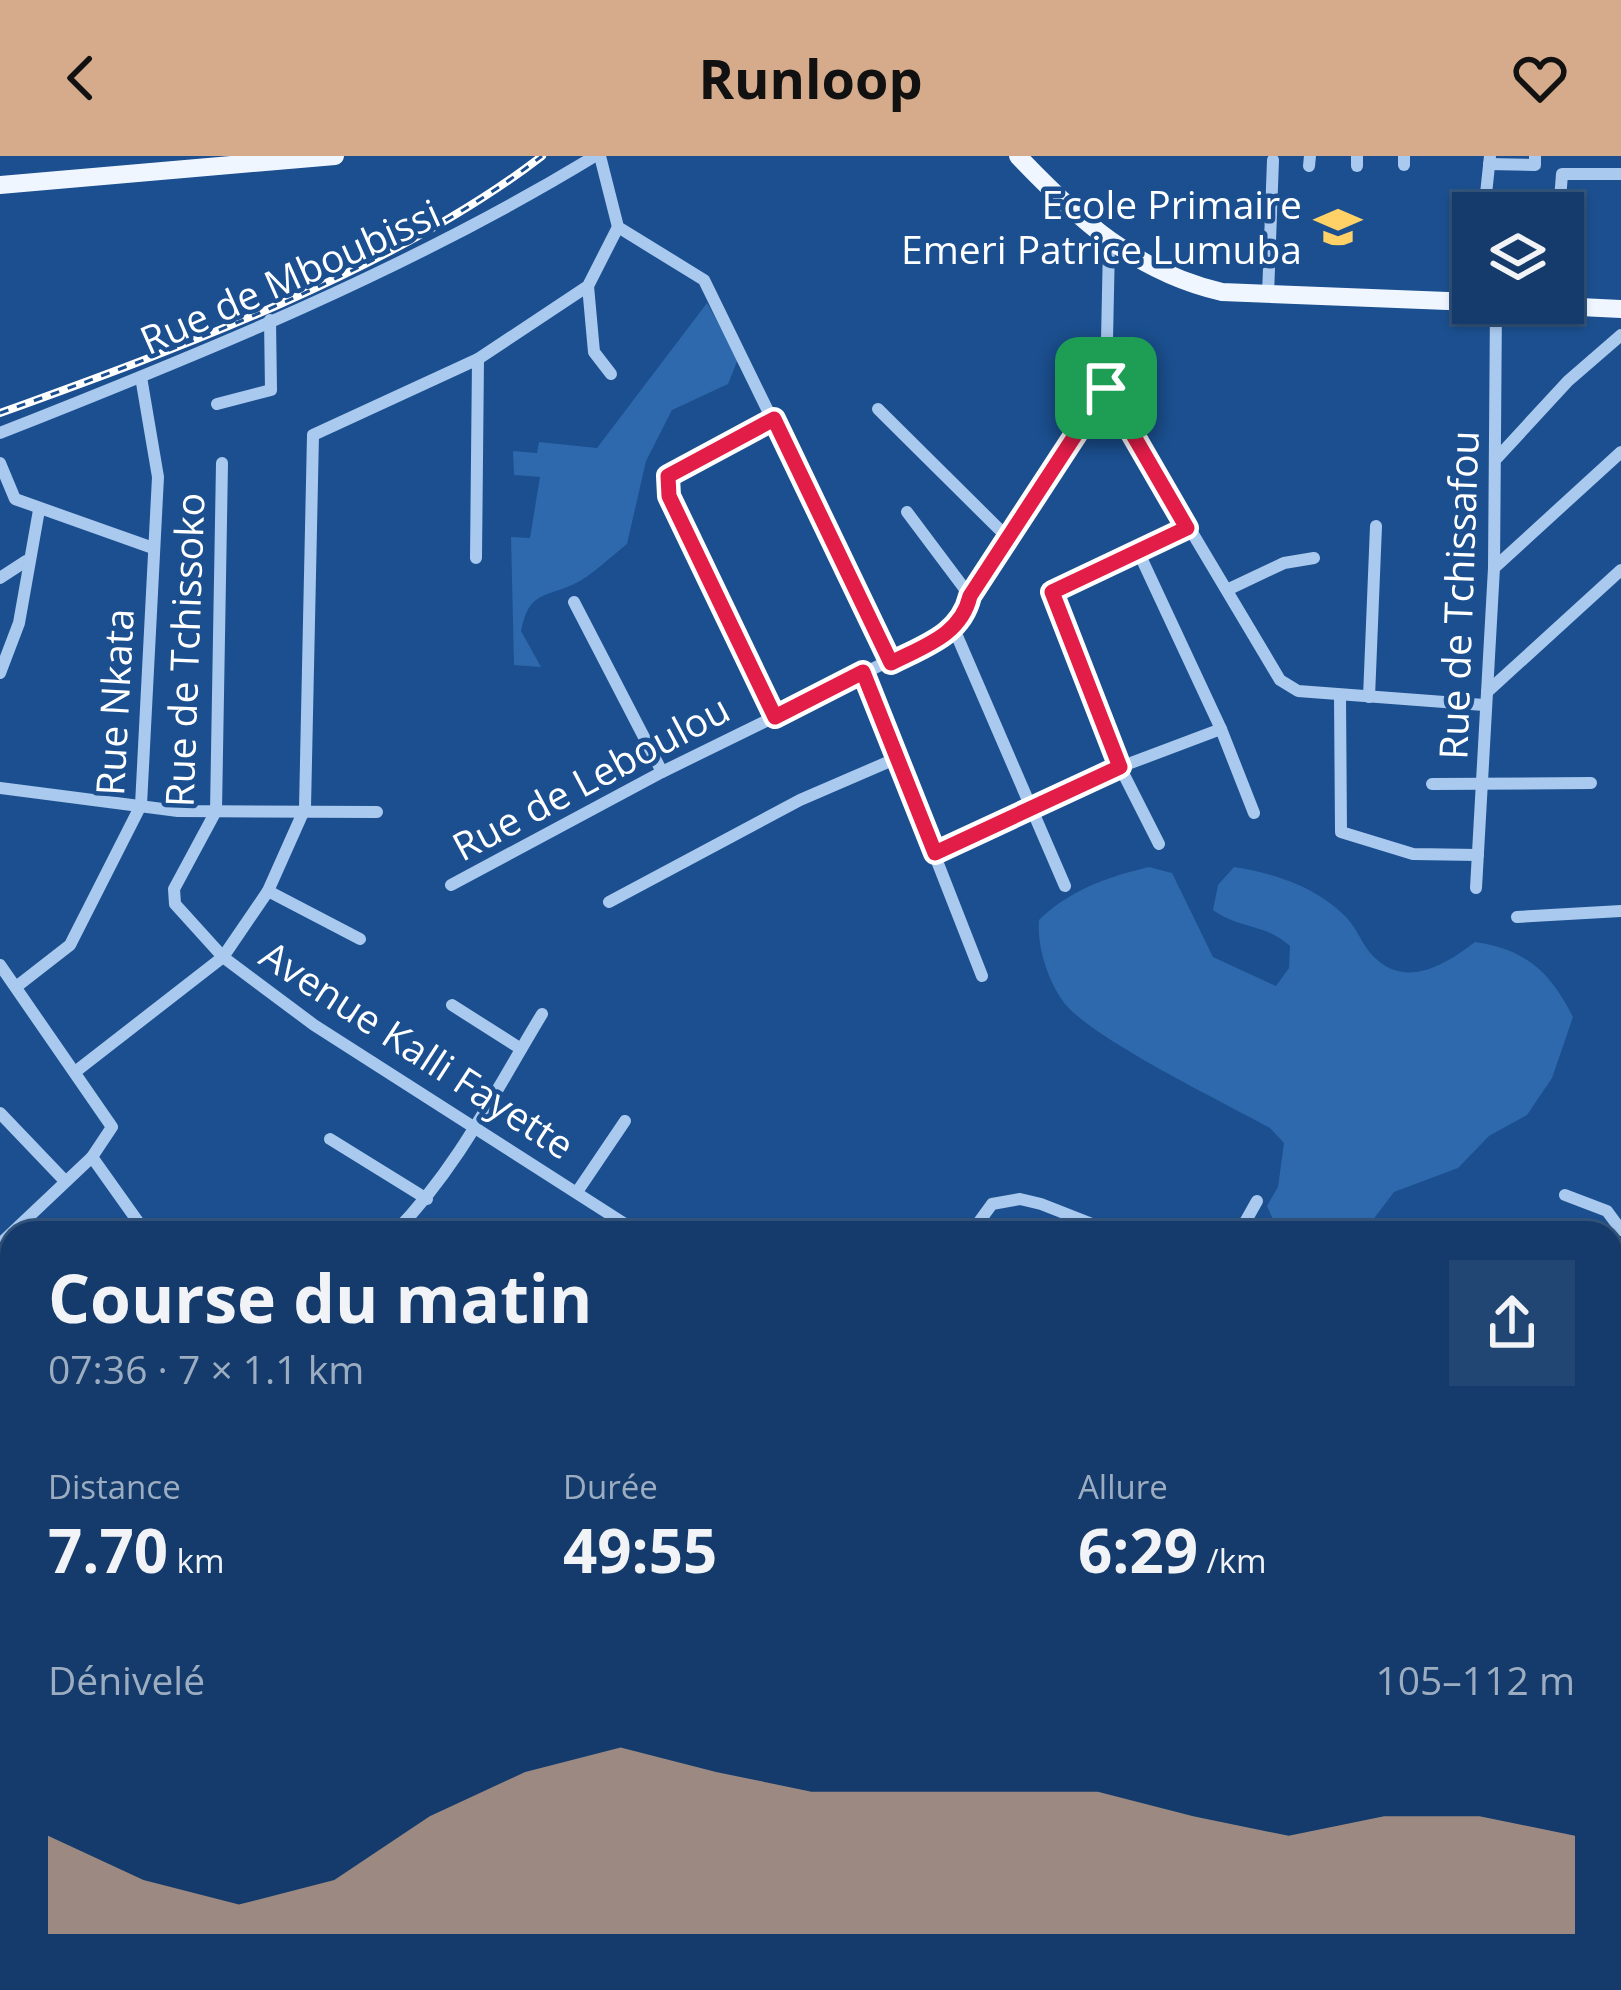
<!DOCTYPE html>
<html lang="fr">
<head>
<meta charset="utf-8">
<style>
	body { margin:0; font-family:"Open Sans",sans-serif; background:#214673; color:#f1f3f6; height:100vh; display:flex; flex-direction:column; font-size:45px; white-space:nowrap }
	* { box-sizing:border-box; margin:0 }
	p { font-size:39px; color:#9dadc1 }
	.icon { flex:none; width:66px; height:66px; fill:none; stroke:currentColor; stroke-width:2; stroke-linecap:round; stroke-linejoin:round }
	.map { position:relative; flex:1; overflow:hidden }
	.panel { position:absolute; left:0px; top:1065px; width:1623px; height:771px; display:flex; flex-direction:column; background:#143b6b; border-radius:36px 36px 0 0; box-shadow:0 3px 9px #0004,0 0 0 3px #33557e }
	.panel>* { flex:none }
	.tools { position:absolute; left:1452px; top:36px; display:grid; gap:24px }
	.tools a { display:grid; place-items:center; width:132px; height:132px; border-radius:0px; background:#143b6b; box-shadow:0 3px 9px #0004,0 0 0 3px #33557e; font-size:60px }
	.pin { position:absolute; display:grid; place-items:center; width:102px; height:102px; color:#fff; margin:-51px; border-radius:24px; box-shadow:0 6px 18px #0006 }
	.round { display:grid; place-items:center; flex:none; width:126px; height:126px; border-radius:0px; background:#214673 }
	.head { display:flex; align-items:center; justify-content:space-between; height:204px; padding:0 48px }
	h1 { font-size:66px; font-weight:700; line-height:90px }
	.stats { display:grid; grid-template-columns:repeat(3,1fr); gap:18px; height:204px; padding:12px 48px }
	.stats div { display:grid; align-content:center }
	.stats b { font-size:60px; font-weight:700 }
	.stats small { font-size:33px; font-weight:400 }
	.stats p { font-size:33px }
	.chart { height:336px; padding:24px 48px }
	.chart p { display:flex; justify-content:space-between }
	.chart svg { width:100%; height:216px; margin-top:12px; fill:#d6ab8b; opacity:.7 }
	header { display:flex; justify-content:space-between; align-items:center; height:156px; padding:0 48px; background:#d6ab8b; color:#111; font-size:54px; font-weight:700 }
	.map>svg:first-child { display:block }
	.green { fill:#2e69ad }
	.lines { fill:none; stroke-linecap:round; stroke-linejoin:round }
	.street { stroke:#a9c9ee; stroke-width:12 }
	.secondary { stroke:#d6e6fa; stroke-width:16 }
	.primary { stroke:#f0f6ff; stroke-width:18 }
	.rail-casing { stroke:#fff; stroke-width:8 }
	.rail { stroke:#1b4f8f; stroke-width:3; stroke-dasharray:9; stroke-linecap:butt }
	.route-casing { stroke:#fff; stroke-width:24 }
	.route { stroke:#e11d48; stroke-width:15 }
	.labels { text-anchor:middle; stroke-width:9; stroke-linejoin:round; paint-order:stroke }
	.poi-label { font-size:39px; fill:#fff; stroke:#1b4f8f; text-anchor:end }
	.street-label { font-size:39px; fill:#fff; stroke:#1b4f8f }
</style>
</head>
<body>
<header><svg class="icon" aria-label="back" viewBox="0 0 24 24"><path d="M15 5l-7 7 7 7"/></svg>Runloop<svg class="icon" aria-label="heart" viewBox="0 0 24 24"><path d="M12 20l-8-8c-3-5 5-10 8-4 3-6 11-1 8 4z"/></svg></header>
<div class="map">
<svg width="1621" height="1834" viewBox="0 0 1621 1834">
	<rect width="100%" height="100%" fill="#1b4f8f"/>
	<!-- green -->
	<g class="green">
		<path d="M707 147 738 203 728 228 672 254 646 305 627 388C610 401 592 420 572 429 541 442 529 437 521 475L541 511 514 509 511 381 530 382 540 321 514 319 513 295 537 297 539 286 597 292Z"/>
		<path d="M1149 711 1172 717 1213 801 1276 830 1289 812 1290 790C1267 768 1239 773 1213 754L1218 729 1234 711C1274 717 1317 731 1346 761 1357 772 1362 789 1373 800 1406 834 1446 808 1475 786 1526 793 1551 817 1573 861L1552 922 1527 959 1489 980 1458 1012 1394 1036 1363 1077H1279L1267 1050 1278 1031 1284 987 1270 972C1227 948 1086 880 1062 844 1047 822 1037 790 1039 764 1070 734 1107 721 1149 711Z"/>
	</g>
	<g class="lines">
		<!-- street -->
		<g class="street">
			<path d="M600 0 618 71 704 124 891 507"/>
			<path d="M1489 8 1535 9V0"/>
			<path d="M1404 9V0"/>
			<path d="M1309 10 1310 0"/>
			<path d="M1357 10V0"/>
			<path d="M1484 57 1490 0"/>
			<path d="M1559 57 1562 18H1621"/>
			<path d="M1109 88 1106 232 1280 524 1298 535 1484 549"/>
			<path d="M588 130 594 196 611 218"/>
			<path d="M1268 139 1273 4"/>
			<path d="M217 248 271 234 270 164"/>
			<path d="M878 253 1007 381"/>
			<path d="M774 263 668 320 667 331 775 561"/>
			<path d="M0 277C203 197 408 114 595 0"/>
			<path d="M1497 302 1568 225 1621 179"/>
			<path d="M0 307 15 343 153 392"/>
			<path d="M222 307 216 655 174 733 175 748 223 801 314 869 639 1077"/>
			<path d="M907 356 970 440"/>
			<path d="M1138 395 1221 573 1254 657"/>
			<path d="M476 402 478 203"/>
			<path d="M1494 412 1621 296"/>
			<path d="M0 422 26 405"/>
			<path d="M1229 433 1284 407 1314 402"/>
			<path d="M574 446 662 616"/>
			<path d="M954 473 1065 730"/>
			<path d="M863 516 982 820"/>
			<path d="M0 517 19 467 39 354"/>
			<path d="M1487 536 1621 414"/>
			<path d="M1340 540 1341 676 1413 698 1478 699"/>
			<path d="M1369 541 1376 370"/>
			<path d="M1432 628 1591 627"/>
			<path d="M0 632 178 655 377 656"/>
			<path d="M1159 688 1120 611 1052 436 1188 372"/>
			<path d="M935 697 1120 611 1221 573"/>
			<path d="M451 729 662 616 954 473 1007 381 1106 232"/>
			<path d="M1476 732 1494 412 1496 147"/>
			<path d="M268 735 360 783"/>
			<path d="M609 746 800 644 895 603"/>
			<path d="M1517 761 1621 755"/>
			<path d="M0 809 112 971 92 1001 0 1088"/>
			<path d="M16 831 70 789 141 649 158 321 141 221"/>
			<path d="M452 849 521 893"/>
			<path d="M75 916 223 801 268 735 305 652 313 279 478 203 588 130 618 71"/>
			<path d="M0 957 65 1025"/>
			<path d="M330 983 427 1043"/>
			<path d="M92 1001 146 1077"/>
			<path d="M577 1036 625 965"/>
			<path d="M1565 1039 1607 1055 1621 1074"/>
			<path d="M394 1077C457 1013 496 934 542 858"/>
			<path d="M971 1077 992 1048 1020 1043 1041 1048 1115 1077"/>
			<path d="M1239 1077 1257 1045"/>
			<path d="M0 1142 12 1154"/>
			<path d="M1611 1183 1621 1190"/>
			<path d="M0 1355 12 1368"/>
			<path d="M0 1428 12 1417"/>
			<path d="M1611 1489 1621 1496"/>
			<path d="M1611 1589 1621 1595"/>
			<path d="M0 1595 12 1607"/>
			<path d="M1611 1698 1621 1705"/>
			<path d="M1611 1803 1621 1809"/>
			<path d="M298 1824 307 1834"/>
			<path d="M445 1824 454 1834"/>
			<path d="M650 1824 659 1834"/>
			<path d="M828 1824 837 1834"/>
			<path d="M1333 1824 1348 1834"/>
			<path d="M1483 1824 1502 1834"/>
			<path d="M362 1834 372 1824"/>
			<path d="M787 1834 798 1824"/>
			<path d="M1216 1834 1226 1824"/>
		</g>
		<!-- secondary -->
		<g class="secondary">
			<path d="M0 1701 12 1714"/>
			<path d="M122 1824 132 1834"/>
		</g>
		<!-- primary -->
		<g class="primary">
			<path d="M1018 0C1078 63 1135 116 1222 136L1473 146"/>
			<path d="M0 29 335 0"/>
			<path d="M1499 147 1621 153"/>
		</g>
		<defs>
			<path id="rail" d="M0 257C175 194 396 113 542 0"/>
		</defs>
		<!-- rail casing -->
		<use href="#rail" class="rail-casing"/>
		<!-- rail -->
		<use href="#rail" class="rail"/>
	</g>
	<g class="lines">
		<defs>
			<path id="route" d="M1106 232 1187 372 1052 436 1120 611 935 697 863 516 775 561 669 340 668 320 774 263 891 507C924 490 961 479 970 440Z"/>
		</defs>
		<!-- route casing -->
		<use href="#route" class="route-casing"/>
		<!-- route -->
		<use href="#route" class="route"/>
	</g>
	<!-- icons -->
	<defs>
		<symbol id="school-bare" viewBox="-9 -9 18 18"><path d="M0-5L7-2L0 1L-7-2ZM-4 1L0 2.5L4 1V4Q0 6-4 4Z" fill="#ffd166" stroke="#1b4f8f" stroke-width="2.5" paint-order="stroke"/></symbol>
	</defs>
	<g fill-rule="evenodd">
		<use href="#school-bare" x="1305" y="38" width="66" height="66"/>
	</g>
	<g class="labels">
		<!-- poi labels -->
		<g class="poi-label">
			<text x="1302" y="63">Ecole Primaire<tspan x="1302" dy="45">Emeri Patrice Lumuba</tspan></text>
		</g>
		<!-- street labels -->
		<g class="street-label">
			<text transform="translate(290 121) rotate(-24)" y="14">Rue de Mboubissi</text>
			<text transform="translate(1459 439) rotate(-88)" y="14">Rue de Tchissafou</text>
			<text transform="translate(185 494) rotate(-88)" y="14">Rue de Tchissoko</text>
			<text transform="translate(115 546) rotate(-87)" y="14">Rue Nkata</text>
			<text transform="translate(591 622) rotate(-28)" y="14">Rue de Leboulou</text>
			<text transform="translate(417 894) rotate(33)" y="14">Avenue Kalli Fayette</text>
		</g>
	</g>
</svg>
<div class="tools">
<a><svg class="icon" aria-label="layers" viewBox="0 0 24 24"><path d="M12 4l9 5-9 5-9-5zM3 14l9 5 9-5"/></svg></a>
</div>
<div class="pin" style="left:1106px;top:232px;background:#1e9e55"><svg class="icon" aria-label="arrive" viewBox="0 0 24 24"><path d="M6 21V4h12l-3 4 3 4H6"/></svg></div>
<section class="panel">
<div class="head"><div><h1>Course du matin</h1><p>07:36 · 7 × 1.1 km</p></div><a class="round"><svg class="icon" aria-label="share" viewBox="0 0 24 24"><path d="M12 15V3M7 8l5-5 5 5M5 13v7h14v-7"/></svg></a></div>
<div class="stats">
<div><p>Distance</p><b>7.70<small> km</small></b></div>
<div><p>Durée</p><b>49:55</b></div>
<div><p>Allure</p><b>6:29<small> /km</small></b></div>
</div>
<div class="chart"><p><span>Dénivelé</span>105–112 m</p>
<svg viewBox="0 0 160 44" preserveAspectRatio="none"><path d="M0 44V24L10 33L20 38L30 33L40 20L50 11L60 6L70 11L80 15L90 15L100 15L110 15L120 20L130 24L140 20L150 20L160 24V44z"/></svg>
</div>
</section>
</div>
</body>
</html>
